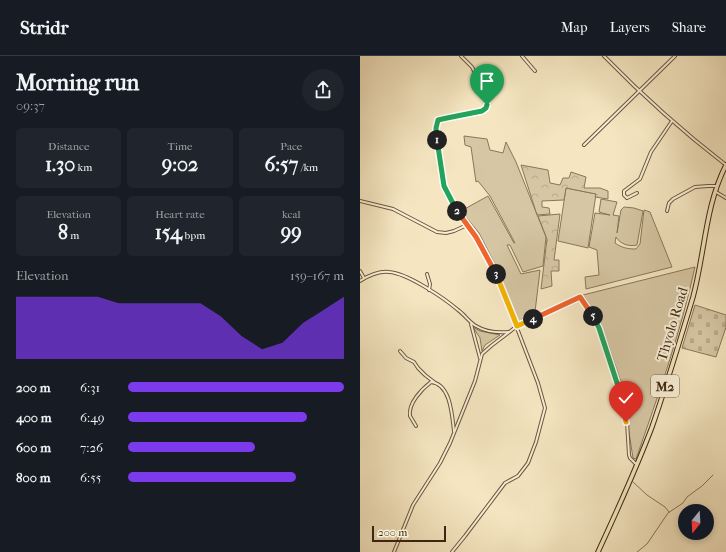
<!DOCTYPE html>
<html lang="en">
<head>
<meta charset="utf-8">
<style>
	body { margin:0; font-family:"IM FELL French Canon",serif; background:#20242c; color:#f1f3f6; height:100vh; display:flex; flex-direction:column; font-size:15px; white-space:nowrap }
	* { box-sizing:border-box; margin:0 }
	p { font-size:13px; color:#9ea1a6 }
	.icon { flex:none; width:22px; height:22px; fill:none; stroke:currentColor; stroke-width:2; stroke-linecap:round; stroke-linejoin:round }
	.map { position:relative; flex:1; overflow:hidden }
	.side { display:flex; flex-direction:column; background:#171b24; width:360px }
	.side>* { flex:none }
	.needle { width:26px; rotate:198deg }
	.buttons { position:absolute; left:318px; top:448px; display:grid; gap:8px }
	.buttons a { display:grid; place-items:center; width:36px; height:36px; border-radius:50%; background:#171b24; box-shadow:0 2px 6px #0003; font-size:20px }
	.scale { position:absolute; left:12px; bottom:10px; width:74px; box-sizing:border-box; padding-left:4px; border:2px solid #3e2710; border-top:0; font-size:11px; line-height:14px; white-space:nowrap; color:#3e2710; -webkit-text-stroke:3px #f8efd7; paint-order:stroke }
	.pin { position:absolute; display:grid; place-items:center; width:34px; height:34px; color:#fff; margin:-41px -17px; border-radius:50% 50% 50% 0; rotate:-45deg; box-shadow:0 0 4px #0007 }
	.pin .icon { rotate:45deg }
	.km { position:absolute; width:20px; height:20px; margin:-10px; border-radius:50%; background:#222; color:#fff; font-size:11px; line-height:20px; text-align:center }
	.round { display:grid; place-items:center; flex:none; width:42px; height:42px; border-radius:21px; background:#20242c }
	.summary { display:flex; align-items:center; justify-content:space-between; height:68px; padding:0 16px }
	h1 { font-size:22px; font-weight:800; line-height:30px }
	.metrics { display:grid; grid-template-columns:repeat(3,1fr); gap:6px; height:68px; padding:4px 16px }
	.metrics div { display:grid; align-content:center; border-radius:6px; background:#20242c; text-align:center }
	.metrics b { font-size:20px; font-weight:800 }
	.metrics small { font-size:11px; font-weight:400 }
	.metrics p { font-size:11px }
	.chart { height:112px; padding:8px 16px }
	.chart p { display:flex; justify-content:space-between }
	.chart svg { width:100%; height:72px; margin-top:4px; fill:#7c3aed; opacity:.7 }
	ul { padding:0 16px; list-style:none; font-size:13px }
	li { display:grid; grid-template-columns:64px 48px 1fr; align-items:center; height:30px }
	li i { height:10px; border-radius:5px; background:#7c3aed }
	header { display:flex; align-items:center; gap:24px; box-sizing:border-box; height:56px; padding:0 20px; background:#171b24; border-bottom:1px solid #363941 }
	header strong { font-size:19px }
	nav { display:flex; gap:22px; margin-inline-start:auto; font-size:14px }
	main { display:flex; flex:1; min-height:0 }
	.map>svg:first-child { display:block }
	.green { fill:#d6c6a3; stroke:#8a765a }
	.forest { fill:url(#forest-crowns); stroke:#8a765a }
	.cemetery { fill:url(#cemetery-stones); stroke:#8a765a }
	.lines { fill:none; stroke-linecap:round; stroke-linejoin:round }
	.stream { stroke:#877356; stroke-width:1 }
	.minor-casing { stroke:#6c573c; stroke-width:4 }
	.trunk-casing { stroke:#3e2710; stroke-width:5.5 }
	.minor { stroke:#f8efd7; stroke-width:2 }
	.trunk { stroke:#f5e6c1; stroke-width:3.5 }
	.split-1-casing { stroke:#fff; stroke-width:8 }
	.split-2-casing { stroke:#fff; stroke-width:8 }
	.split-3-casing { stroke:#fff; stroke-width:8 }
	.split-4-casing { stroke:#fff; stroke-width:8 }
	.split-5-casing { stroke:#fff; stroke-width:8 }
	.split-6-casing { stroke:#fff; stroke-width:8 }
	.split-7-casing { stroke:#fff; stroke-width:8 }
	.split-1 { stroke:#22a559; stroke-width:5 }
	.split-2 { stroke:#22a559; stroke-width:5 }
	.split-3 { stroke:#f0652b; stroke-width:5 }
	.split-4 { stroke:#f5b400; stroke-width:5 }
	.split-5 { stroke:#f0652b; stroke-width:5 }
	.split-6 { stroke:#22a559; stroke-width:5 }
	.split-7 { stroke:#f5b400; stroke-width:5 }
	.labels { text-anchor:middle; stroke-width:4; stroke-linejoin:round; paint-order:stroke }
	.shield { fill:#f8efd7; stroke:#76634c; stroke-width:1 }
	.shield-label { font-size:13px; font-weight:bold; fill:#3e2710 }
	.street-label { font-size:14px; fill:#3e2710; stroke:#f8efd7 }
</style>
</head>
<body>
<header>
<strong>Stridr</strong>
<nav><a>Map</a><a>Layers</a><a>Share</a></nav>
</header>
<main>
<section class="side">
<div class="summary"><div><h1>Morning run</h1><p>09:37</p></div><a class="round"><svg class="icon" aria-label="share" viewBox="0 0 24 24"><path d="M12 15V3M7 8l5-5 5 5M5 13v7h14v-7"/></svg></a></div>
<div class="metrics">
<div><p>Distance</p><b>1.30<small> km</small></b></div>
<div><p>Time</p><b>9:02</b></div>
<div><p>Pace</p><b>6:57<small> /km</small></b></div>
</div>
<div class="metrics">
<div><p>Elevation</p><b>8<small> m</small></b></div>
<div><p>Heart rate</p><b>154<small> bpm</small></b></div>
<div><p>kcal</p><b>99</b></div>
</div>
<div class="chart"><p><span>Elevation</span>159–167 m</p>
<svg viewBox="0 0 160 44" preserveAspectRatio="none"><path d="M0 44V6L10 6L20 6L30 6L40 6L50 10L60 10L70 10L80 10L90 10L100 18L110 30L120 38L130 34L140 22L150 14L160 6V44z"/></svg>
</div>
<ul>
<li><b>200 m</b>6:31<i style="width:100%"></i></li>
<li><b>400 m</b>6:49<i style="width:83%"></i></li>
<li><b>600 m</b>7:26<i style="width:59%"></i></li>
<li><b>800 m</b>6:55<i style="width:78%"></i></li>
</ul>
</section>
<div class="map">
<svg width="366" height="496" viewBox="0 0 366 496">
	<defs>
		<pattern id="forest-crowns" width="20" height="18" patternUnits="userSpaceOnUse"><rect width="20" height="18" fill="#d6c6a3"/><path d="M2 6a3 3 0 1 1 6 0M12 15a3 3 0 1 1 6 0" fill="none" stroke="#b9aa8b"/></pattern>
		<pattern id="cemetery-stones" width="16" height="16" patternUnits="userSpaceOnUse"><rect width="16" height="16" fill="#d6c6a3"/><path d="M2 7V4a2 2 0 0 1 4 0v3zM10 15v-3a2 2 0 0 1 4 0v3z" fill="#b9aa8b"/></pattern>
	</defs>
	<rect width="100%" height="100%" fill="#f5e6c1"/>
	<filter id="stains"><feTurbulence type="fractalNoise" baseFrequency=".005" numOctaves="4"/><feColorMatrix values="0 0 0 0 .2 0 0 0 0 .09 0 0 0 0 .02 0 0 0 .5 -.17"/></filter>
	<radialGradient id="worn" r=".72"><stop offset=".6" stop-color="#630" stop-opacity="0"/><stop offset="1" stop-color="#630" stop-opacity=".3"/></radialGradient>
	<!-- green -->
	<g class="green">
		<path d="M104 80 127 83 130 94 143 97 146 86 156 106 186 181 183 210 163 216 150 189H147L161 218 180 214 175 256 158 266 139 216 119 177 101 155 128 140 154 187H155L130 140 118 125 116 126 111 91 105 89Z"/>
		<path d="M206 132 236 138 228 192 198 185Z"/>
		<path d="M241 143 257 146 253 159 259 160 257 177 261 154 264 151 274 152 283 155 277 189C269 191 260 188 256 181L255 187C262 192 268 193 276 193L280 188 284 154 290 156 312 211 226 233 225 221 239 219 237 194 229 191 235 157 250 159 239 156Z"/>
		<path d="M335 211C321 276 298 340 276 403L273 402 261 326 239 262 223 239Z"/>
		<path d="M113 271 120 275 140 279 125 289 122 295 120 282Z"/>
	</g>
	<!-- forest -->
	<g class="forest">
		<path d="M161 109 188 114 190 127 200 129 203 122H209L211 116 226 121 224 132H240L248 135V143L235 141 236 138 206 132 204 144 182 145V151L189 152 190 158 177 159Z"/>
		<path d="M200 158 194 204H199V215H191L192 230 181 233 187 183 178 160Z"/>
	</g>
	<!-- cemetery -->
	<path class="cemetery" d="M335 249 366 259V271L356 301 322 292Z"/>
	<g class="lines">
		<!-- stream -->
		<g class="stream">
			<path d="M273 426 287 439 305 451 309 456"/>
			<path d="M277 496 287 488 308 457 323 447 327 441 342 430 353 419"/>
		</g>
		<defs>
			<g id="minor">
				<path d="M162 0 175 15"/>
				<path d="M244 0C283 40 322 75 366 109"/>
				<path d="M224 89 315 0"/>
				<path d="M356 136 366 142"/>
				<path d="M277 137 267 142 264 139V135L280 123 291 96 312 65"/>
				<path d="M0 145 33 153 77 176 86 177 94 175 107 169"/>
				<path d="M307 155 309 147 313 143 335 131 348 130H357"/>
				<path d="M0 215 4 222"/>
				<path d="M67 218 70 228 69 234"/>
				<path d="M0 225C8 220 19 215 29 216 47 217 84 242 98 254 105 259 109 266 116 270 126 276 137 277 149 276"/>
				<path d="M111 268 120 302"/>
				<path d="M40 295 46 302 54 306 58 312 65 319 74 326"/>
				<path d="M56 370 50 360C48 347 62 333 71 326 91 328 92 360 94 375"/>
				<path d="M34 496 53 449 80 407 90 387 115 325 122 298 131 290 157 270 220 241 235 263 239 272 254 314 262 345 267 366 269 399 270 402 277 409"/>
				<path d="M92 496 105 480 145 427 158 420 168 407 176 386 185 352 178 327 134 212 107 169 95 153 84 130 76 73C76 69 76 66 78 64 85 60 113 57 122 55L126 52 127 49V43L124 35 112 11 101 0"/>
			</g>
			<path id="trunk" d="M238 496C257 455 276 413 292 371 307 328 320 284 333 241 345 197 345 150 366 109"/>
		</defs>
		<!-- minor casing -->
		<use href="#minor" class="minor-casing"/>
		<!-- trunk casing -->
		<use href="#trunk" class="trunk-casing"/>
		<!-- minor -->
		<use href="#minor" class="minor"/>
		<!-- trunk -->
		<use href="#trunk" class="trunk"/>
	</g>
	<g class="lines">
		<defs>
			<path id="split-1" d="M77 84 76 72 78 64 87 62 122 55 126 52 127 49"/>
			<path id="split-2" d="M77 84 84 130 97 155"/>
			<path id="split-3" d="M97 155 116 181 136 218"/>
			<path id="split-4" d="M136 218 157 270 173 263"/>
			<path id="split-5" d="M173 263 220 241 233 260"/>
			<path id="split-6" d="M233 260 239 272 258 330"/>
			<path id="split-7" d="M258 330 266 366"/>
		</defs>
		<!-- split-1 casing -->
		<use href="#split-1" class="split-1-casing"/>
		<!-- split-2 casing -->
		<use href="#split-2" class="split-2-casing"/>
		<!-- split-3 casing -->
		<use href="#split-3" class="split-3-casing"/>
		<!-- split-4 casing -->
		<use href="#split-4" class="split-4-casing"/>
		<!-- split-5 casing -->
		<use href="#split-5" class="split-5-casing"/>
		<!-- split-6 casing -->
		<use href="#split-6" class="split-6-casing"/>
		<!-- split-7 casing -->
		<use href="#split-7" class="split-7-casing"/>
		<!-- split-1 -->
		<use href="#split-1" class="split-1"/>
		<!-- split-2 -->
		<use href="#split-2" class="split-2"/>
		<!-- split-3 -->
		<use href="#split-3" class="split-3"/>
		<!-- split-4 -->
		<use href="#split-4" class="split-4"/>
		<!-- split-5 -->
		<use href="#split-5" class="split-5"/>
		<!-- split-6 -->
		<use href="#split-6" class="split-6"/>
		<!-- split-7 -->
		<use href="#split-7" class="split-7"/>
	</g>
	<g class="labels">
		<!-- shield labels -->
		<rect class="shield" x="291" y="319" width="28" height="22" rx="3"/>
		<g class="shield-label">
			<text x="305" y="335">M2</text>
		</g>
		<!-- street labels -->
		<g class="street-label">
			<text transform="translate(312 268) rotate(-73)" y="5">Thyolo Road</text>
		</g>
	</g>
	<rect width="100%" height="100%" filter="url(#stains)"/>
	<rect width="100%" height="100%" fill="url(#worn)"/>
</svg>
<div class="buttons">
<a><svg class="needle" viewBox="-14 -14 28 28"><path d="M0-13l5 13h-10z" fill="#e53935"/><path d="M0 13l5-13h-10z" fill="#9ea1a6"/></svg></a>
</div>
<div class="scale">200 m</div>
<div class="pin" style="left:127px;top:49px;background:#1e9e55"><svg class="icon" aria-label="arrive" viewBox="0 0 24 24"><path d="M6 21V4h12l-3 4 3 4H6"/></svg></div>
<div class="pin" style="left:266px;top:366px;background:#d93025"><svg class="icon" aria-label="check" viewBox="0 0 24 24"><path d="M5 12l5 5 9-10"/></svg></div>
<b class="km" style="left:77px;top:84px">1</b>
<b class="km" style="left:97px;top:155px">2</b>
<b class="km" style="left:136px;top:218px">3</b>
<b class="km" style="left:173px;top:263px">4</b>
<b class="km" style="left:233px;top:260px">5</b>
</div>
</main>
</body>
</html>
